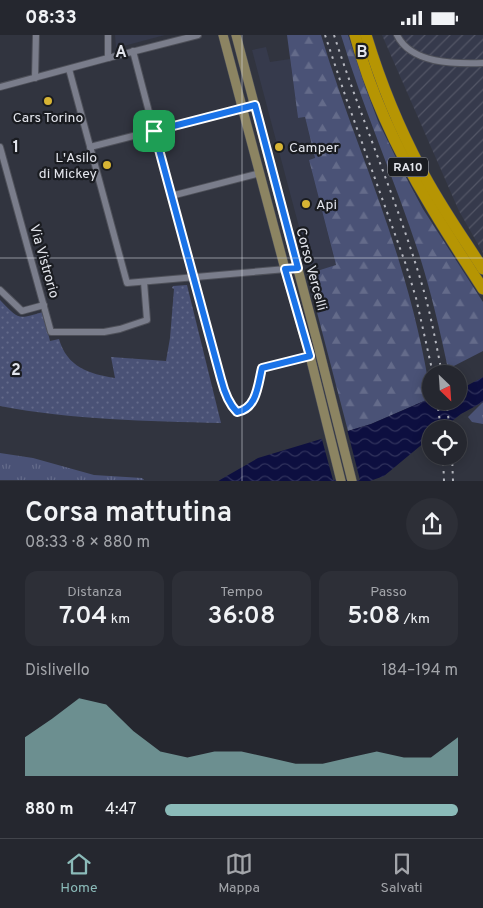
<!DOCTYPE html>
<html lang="it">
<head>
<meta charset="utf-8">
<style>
	body { margin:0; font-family:Overpass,sans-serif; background:#2d2f37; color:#f1f3f6; height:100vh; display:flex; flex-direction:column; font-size:19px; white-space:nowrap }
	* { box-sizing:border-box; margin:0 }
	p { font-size:16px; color:#a3a5aa }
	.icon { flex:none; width:28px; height:28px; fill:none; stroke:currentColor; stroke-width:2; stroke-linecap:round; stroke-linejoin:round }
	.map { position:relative; height:446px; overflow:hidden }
	.drawer { display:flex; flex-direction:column; background:#25272f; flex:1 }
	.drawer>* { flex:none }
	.needle { width:32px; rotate:155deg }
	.tools { position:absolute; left:422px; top:330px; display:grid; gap:10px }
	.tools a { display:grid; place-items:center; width:45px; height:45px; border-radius:50%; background:#25272f; box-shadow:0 2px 12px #0003,0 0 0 1px #42444b; font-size:25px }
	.pin { position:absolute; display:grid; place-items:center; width:42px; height:42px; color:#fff; margin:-21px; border-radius:10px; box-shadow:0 2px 8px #0006 }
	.round { display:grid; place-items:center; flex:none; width:52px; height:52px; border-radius:26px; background:#2d2f37 }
	.overview { display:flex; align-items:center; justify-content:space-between; height:85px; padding:0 25px }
	h1 { font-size:28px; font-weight:600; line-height:38px }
	.metrics { display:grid; grid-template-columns:repeat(3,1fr); gap:8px; height:85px; padding:5px 25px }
	.metrics div { display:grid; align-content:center; border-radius:12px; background:#2d2f37; text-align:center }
	.metrics b { font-size:25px; font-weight:600 }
	.metrics small { font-size:14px; font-weight:400 }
	.metrics p { font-size:14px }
	.chart { height:140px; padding:10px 25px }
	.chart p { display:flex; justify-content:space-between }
	.chart svg { width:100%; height:90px; margin-top:5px; fill:#8bbbb9; opacity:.7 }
	ul { padding:0 25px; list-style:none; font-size:16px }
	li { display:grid; grid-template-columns:80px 60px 1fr; align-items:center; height:38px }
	li i { height:12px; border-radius:6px; background:#8bbbb9 }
	.status { display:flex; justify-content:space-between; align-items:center; height:35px; padding:0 25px; background:#25272f; direction:ltr }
	.status svg { height:14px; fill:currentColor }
	.tabs { display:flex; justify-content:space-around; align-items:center; height:70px; border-top:1px solid #42444b; background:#25272f; font-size:14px; color:#a3a5aa }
	.tabs a { display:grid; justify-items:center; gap:2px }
	.tabs .active { color:#8bbbb9 }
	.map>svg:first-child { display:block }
	.built { fill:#363a4c }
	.industrial { fill:url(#industrial-furrows) }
	.grass { fill:url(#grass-tufts) }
	.forest { fill:url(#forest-firs) }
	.park { fill:url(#park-dots) }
	.water { fill:url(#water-waves) }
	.pier { fill:#31343f }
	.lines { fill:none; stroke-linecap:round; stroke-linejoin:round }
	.minor-casing { stroke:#4e5059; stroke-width:8 }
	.secondary-casing { stroke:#4e5059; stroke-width:10 }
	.motorway-casing { stroke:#4e5059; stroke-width:12 }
	.minor { stroke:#7a7d8b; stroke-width:6 }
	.secondary { stroke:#8c8462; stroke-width:9 }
	.motorway { stroke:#b69503; stroke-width:11 }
	.rail { stroke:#b5b7bf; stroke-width:2; stroke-dasharray:2.5 5; stroke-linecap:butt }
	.route-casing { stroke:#fff; stroke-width:10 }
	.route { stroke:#1a73e8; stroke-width:6 }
	.grid { fill:none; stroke:#e3e5ec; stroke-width:1; stroke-opacity:0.55 }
	.poi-dot { fill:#d7b434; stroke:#1a1c21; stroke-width:2 }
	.labels { text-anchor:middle; stroke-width:4.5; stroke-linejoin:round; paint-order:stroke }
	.shield { fill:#1a1c21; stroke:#a7a9af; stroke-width:1 }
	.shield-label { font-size:12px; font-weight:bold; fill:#e3e5ec }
	.poi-label { font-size:14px; fill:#e3e5ec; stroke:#1a1c21; text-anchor:start }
	.street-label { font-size:14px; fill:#e3e5ec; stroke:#1a1c21 }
	.grid-label { font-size:16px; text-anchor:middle; font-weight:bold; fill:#e3e5ec; stroke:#1a1c21; stroke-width:4.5; stroke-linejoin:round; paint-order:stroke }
</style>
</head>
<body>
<div class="status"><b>08:33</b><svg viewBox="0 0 49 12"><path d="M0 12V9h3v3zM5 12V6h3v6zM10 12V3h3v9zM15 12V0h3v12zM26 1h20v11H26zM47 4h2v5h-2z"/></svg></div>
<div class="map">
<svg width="483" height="446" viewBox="0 0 483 446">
	<defs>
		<pattern id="industrial-furrows" width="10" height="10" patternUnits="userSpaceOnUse" patternTransform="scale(1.25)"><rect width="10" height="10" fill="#363a4c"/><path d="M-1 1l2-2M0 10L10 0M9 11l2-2" fill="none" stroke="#535666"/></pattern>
		<pattern id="grass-tufts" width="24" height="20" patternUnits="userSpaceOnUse" patternTransform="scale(1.25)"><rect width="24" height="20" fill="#4a5276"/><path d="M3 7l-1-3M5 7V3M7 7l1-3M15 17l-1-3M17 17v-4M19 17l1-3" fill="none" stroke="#646b8a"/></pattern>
		<pattern id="forest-firs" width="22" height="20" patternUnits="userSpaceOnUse" patternTransform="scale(1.25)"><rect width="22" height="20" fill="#4a5276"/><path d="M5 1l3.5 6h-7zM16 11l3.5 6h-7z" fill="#646b8a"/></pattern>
		<pattern id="park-dots" width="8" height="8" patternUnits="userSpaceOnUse" patternTransform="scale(1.25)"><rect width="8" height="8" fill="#4a5276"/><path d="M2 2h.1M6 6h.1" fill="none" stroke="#646b8a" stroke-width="1.8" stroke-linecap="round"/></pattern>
		<pattern id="water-waves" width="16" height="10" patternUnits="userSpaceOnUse" patternTransform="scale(1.25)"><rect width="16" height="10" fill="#0d0f40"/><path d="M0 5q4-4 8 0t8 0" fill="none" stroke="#30325c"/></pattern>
	</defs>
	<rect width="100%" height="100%" fill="#31343f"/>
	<!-- built -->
	<g class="built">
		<path d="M115 0H165L116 13Z"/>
		<path d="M266 12 270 27 290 24 298 83 305 82 315 124 309 125 336 231 311 237 252 15Z"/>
	</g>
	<!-- industrial -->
	<path class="industrial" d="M382 0H483V218L459 176Z"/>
	<!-- grass -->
	<g class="grass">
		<path d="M483 367V389L472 387 468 382Z"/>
		<path d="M0 418 33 423 94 440 142 443 144 445H0Z"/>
	</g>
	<!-- forest -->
	<g class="forest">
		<path d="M287 0H321C344 77 376 150 399 226 413 271 424 317 431 363L371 389 348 396 307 239 336 230 309 125 315 123 305 82 298 83Z"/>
		<path d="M341 0H348L366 54 378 86 400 131 423 174 483 267V316L448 334C440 295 431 257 419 219 395 145 363 74 341 0Z"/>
	</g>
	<!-- park -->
	<path class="park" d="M187 250 221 388C147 386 72 385 0 371V265C19 284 16 285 43 277L50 306 59 304C67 332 89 339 115 343L111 322 166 326 170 303 174 254 172 253 173 251Z"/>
	<!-- water -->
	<path class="water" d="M483 342V367L461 379 442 394H431V402L384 441 370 446H218L258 423 371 389 431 363V366H459V355Z"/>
	<!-- pier -->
	<path class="pier" d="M347 394 360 445H333L321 401Z"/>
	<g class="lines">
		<defs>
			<g id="minor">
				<path d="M108 0V23"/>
				<path d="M397 0C411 29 455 29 483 28"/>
				<path d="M133 16 171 161 221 344 225 357 234 375 237 377C257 374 258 349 262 333L310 321"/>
				<path d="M69 34 127 248 298 233"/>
				<path d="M35 43 36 0"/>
				<path d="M0 52 108 23 198 0"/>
				<path d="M0 112 51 297H104L120 294 147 285 144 247"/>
				<path d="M90 112 255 70"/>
				<path d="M171 161 260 138"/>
				<path d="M0 255 22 276 44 270"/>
			</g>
			<g id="secondary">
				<path d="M223 0 285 234 310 321 341 446"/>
				<path d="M236 0 318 310 352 446"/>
			</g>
			<g id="motorway">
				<path d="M355 0C371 60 398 117 430 170 447 199 465 226 483 254"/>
				<path d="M366 0C380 46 398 91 421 134 439 169 462 201 483 234"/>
			</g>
		</defs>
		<!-- minor casing -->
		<use href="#minor" class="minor-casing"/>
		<!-- secondary casing -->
		<use href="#secondary" class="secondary-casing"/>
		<!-- motorway casing -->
		<use href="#motorway" class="motorway-casing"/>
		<!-- minor -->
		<use href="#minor" class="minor"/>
		<!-- secondary -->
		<use href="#secondary" class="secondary"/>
		<!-- motorway -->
		<use href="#motorway" class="motorway"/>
		<!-- rail -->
		<g class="rail">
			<path d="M325 0 346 63 406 230 416 263 425 303 433 339"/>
			<path d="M334 0C362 87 400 172 425 260 432 286 437 313 442 339"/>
			<path d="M437 366 441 394"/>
			<path d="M446 366 450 394"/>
			<path d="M443 421 444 446"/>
			<path d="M452 421 453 446"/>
		</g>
	</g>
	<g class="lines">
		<defs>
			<path id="route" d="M255 70 298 233 285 234 310 321 262 333C258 349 257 374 237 377 228 368 224 356 221 344L154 96Z"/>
		</defs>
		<!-- route casing -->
		<use href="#route" class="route-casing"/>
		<!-- route -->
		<use href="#route" class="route"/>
	</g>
	<!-- grid -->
	<path class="grid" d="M242 0V446M0 223H483"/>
	<!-- markers -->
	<g class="poi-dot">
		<circle cx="48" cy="66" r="5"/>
		<circle cx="279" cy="112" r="5"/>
		<circle cx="107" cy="130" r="5"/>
		<circle cx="306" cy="169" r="5"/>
	</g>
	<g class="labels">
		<!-- shield labels -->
		<rect class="shield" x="388" y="122.5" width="40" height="19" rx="4"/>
		<g class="shield-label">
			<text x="408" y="136">RA10</text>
		</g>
		<!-- poi labels -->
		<g class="poi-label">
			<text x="48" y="87" text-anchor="middle">Cars Torino</text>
			<text x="289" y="117">Camper</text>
			<text x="97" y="127" text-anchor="end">L'Asilo<tspan x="97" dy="16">di Mickey</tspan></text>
			<text x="316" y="174">Api</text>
		</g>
		<!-- street labels -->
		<g class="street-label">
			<text transform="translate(45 226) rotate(74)" y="5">Via Vistrorio</text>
			<text transform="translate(312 234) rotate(75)" y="5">Corso Vercelli</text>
		</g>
	</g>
	<g class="grid-label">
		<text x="121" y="22">A</text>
		<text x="362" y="22">B</text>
		<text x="16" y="117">1</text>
		<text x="16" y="340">2</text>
	</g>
</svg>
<div class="tools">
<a><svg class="needle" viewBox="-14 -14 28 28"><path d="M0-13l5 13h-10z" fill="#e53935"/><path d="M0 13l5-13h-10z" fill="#a3a5aa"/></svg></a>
<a><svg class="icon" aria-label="locate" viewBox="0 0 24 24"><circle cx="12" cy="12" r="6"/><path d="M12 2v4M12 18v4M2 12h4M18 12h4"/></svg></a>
</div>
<div class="pin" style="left:154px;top:96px;background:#1e9e55"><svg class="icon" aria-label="arrive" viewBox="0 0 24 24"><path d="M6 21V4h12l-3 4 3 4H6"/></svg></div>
</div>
<section class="drawer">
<div class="overview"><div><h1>Corsa mattutina</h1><p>08:33 · 8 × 880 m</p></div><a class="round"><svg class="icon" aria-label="share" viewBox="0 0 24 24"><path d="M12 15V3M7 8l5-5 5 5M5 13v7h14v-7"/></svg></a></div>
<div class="metrics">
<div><p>Distanza</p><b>7.04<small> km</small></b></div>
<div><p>Tempo</p><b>36:08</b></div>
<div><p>Passo</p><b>5:08<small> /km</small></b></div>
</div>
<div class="chart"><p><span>Dislivello</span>184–194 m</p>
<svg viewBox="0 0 160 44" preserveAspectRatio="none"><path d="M0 44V25L10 16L20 6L30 9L40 22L50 32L60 35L70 32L80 32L90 35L100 38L110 38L120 35L130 32L140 35L150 35L160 25V44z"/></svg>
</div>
<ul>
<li><b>880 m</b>4:47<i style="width:100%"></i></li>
</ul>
</section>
<nav class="tabs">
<a class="active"><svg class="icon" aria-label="home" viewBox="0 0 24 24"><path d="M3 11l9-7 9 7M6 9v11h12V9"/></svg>Home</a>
<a><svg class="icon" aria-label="map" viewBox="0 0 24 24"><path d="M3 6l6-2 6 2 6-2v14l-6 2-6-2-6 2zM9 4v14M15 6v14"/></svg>Mappa</a>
<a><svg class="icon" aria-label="saved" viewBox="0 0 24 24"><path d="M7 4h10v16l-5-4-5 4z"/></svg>Salvati</a>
</nav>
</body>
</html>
